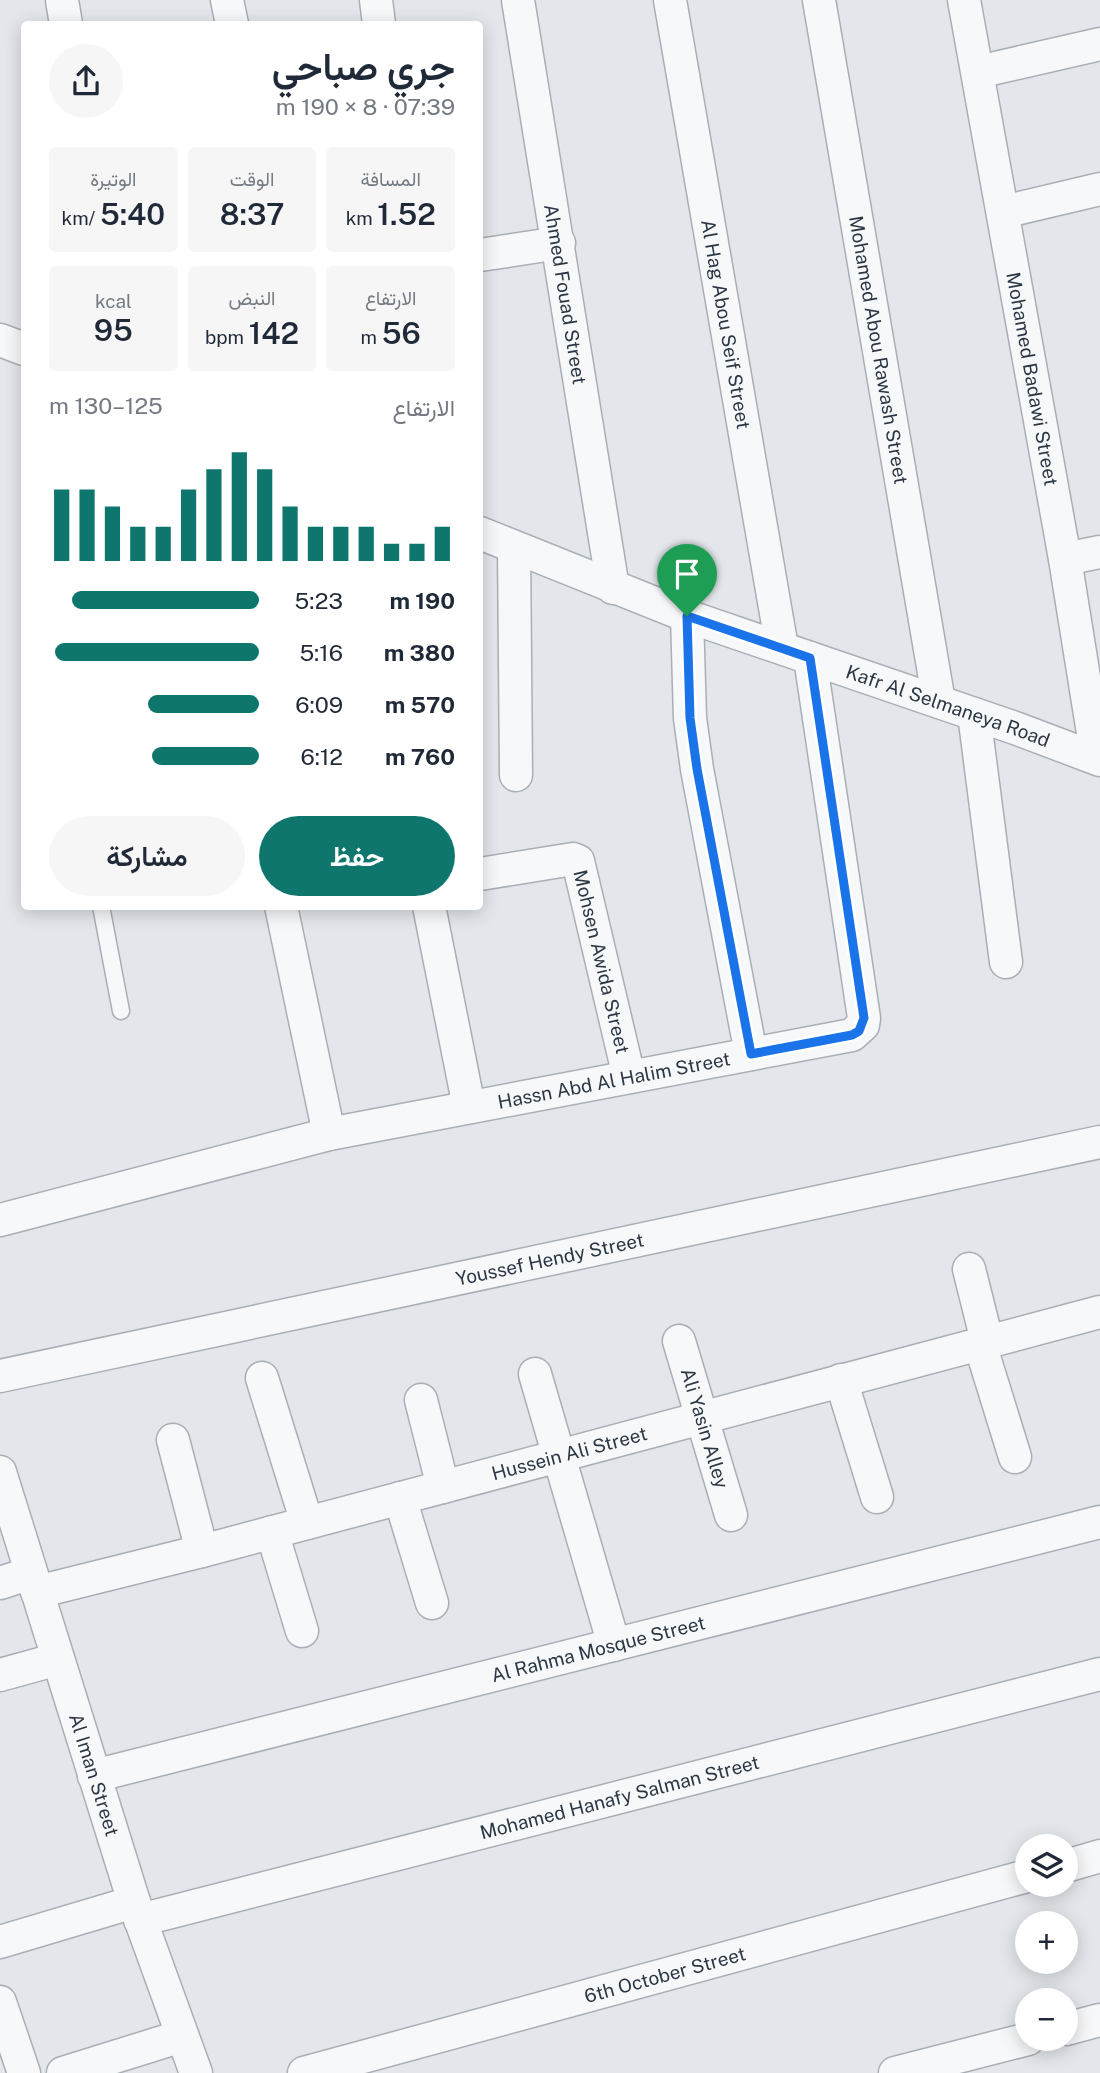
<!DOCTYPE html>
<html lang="ar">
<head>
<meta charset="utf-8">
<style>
	body { margin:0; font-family:"Public Sans",Vazirmatn,sans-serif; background:#f6f6f7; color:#1f2937; direction:rtl; height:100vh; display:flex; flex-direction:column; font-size:26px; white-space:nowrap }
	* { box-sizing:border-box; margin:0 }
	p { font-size:23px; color:#747a83 }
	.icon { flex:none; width:38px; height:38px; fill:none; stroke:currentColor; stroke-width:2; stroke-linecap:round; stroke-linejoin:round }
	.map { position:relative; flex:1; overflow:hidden; direction:ltr }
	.details { position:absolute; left:21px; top:21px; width:462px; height:889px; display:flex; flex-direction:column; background:#fff; border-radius:7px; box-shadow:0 4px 18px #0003; direction:rtl }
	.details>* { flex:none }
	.fabs { position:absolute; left:1015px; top:1834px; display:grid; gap:14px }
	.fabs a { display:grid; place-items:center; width:63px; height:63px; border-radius:50%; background:#fff; box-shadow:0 4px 18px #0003; font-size:35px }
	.pin { position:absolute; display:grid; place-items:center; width:60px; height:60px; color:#fff; margin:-72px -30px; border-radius:50% 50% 50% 0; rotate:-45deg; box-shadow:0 0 7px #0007 }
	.pin .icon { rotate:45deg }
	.round { display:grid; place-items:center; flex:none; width:74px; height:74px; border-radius:37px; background:#f6f6f7 }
	.summary { display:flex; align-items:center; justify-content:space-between; height:119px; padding:0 28px }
	h1 { font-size:38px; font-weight:600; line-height:52px }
	.figures { display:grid; grid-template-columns:repeat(3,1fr); gap:10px; height:119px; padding:7px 28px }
	.figures div { display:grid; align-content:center; border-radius:7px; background:#f6f6f7; text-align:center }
	.figures b { font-size:30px; font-weight:600 }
	.figures small { font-size:19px; font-weight:400 }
	.figures p { font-size:19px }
	.chart { height:196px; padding:14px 28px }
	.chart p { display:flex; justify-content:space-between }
	.chart svg { width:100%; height:126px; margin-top:7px; stroke:#0f766e; stroke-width:6 }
	.action { display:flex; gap:14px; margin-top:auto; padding:14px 28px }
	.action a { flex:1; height:80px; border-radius:42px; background:#0f766e; color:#fff; font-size:28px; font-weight:600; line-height:80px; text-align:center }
	.action a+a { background:#f6f6f7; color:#1f2937 }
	ul { padding:0 28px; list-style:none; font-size:23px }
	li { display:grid; grid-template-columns:112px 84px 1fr; align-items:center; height:52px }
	li i { height:18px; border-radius:9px; background:#0f766e }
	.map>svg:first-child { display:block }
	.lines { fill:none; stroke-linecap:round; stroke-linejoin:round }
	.service-casing { stroke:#a8afb6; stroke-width:19 }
	.minor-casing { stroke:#a8afb6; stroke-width:35 }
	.service { stroke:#f6f8f9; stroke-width:16 }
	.minor { stroke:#f6f8f9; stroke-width:32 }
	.route-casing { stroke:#fff; stroke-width:14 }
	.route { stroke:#1a73e8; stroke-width:9 }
	.labels { text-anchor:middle; stroke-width:6; stroke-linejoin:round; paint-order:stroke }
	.street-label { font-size:19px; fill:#2b3744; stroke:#f3f6f9 }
</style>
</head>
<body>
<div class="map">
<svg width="1100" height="2073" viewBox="0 0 1100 2073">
	<rect width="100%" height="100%" fill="#e3e7eb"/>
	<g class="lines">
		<defs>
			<path id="service" d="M101 906 121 1011"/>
			<g id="minor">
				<path d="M62 0 66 24"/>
				<path d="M227 0 232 24"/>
				<path d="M376 0 379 24"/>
				<path id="s1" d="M518 0 613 588"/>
				<path id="s2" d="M670 0 782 648"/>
				<path id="s3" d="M819 0 939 702"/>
				<path id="s4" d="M964 0 1065 559 1097 758"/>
				<path d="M978 72 1100 44"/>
				<path d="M1003 212 1100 189"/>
				<path d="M480 255 559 243"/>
				<path d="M0 340 24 349"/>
				<path id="s5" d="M480 533 687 616 1015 728 1100 760"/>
				<path d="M514 548 516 775"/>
				<path d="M1065 559 1100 552"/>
				<path d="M687 616 690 718 697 769 751 1054"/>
				<path d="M974 714 1006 962"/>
				<path id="s6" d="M480 874 573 859 578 861 629 1077"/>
				<path d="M281 906 329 1134"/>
				<path d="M429 906 469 1107"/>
				<path id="s7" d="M0 1220 329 1134 852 1035 863 1025 864 1018 810 658"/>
				<path d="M969 1269 987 1341"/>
				<path id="s8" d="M679 1341 731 1515"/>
				<path d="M980 1344 1015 1457"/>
				<path d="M535 1374 614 1645"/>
				<path id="s9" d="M0 1376 1100 1142"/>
				<path d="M262 1378 307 1523"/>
				<path d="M841 1380 877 1497"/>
				<path d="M421 1400 443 1487"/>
				<path d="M173 1440 202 1551"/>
				<path id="s10" d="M0 1472 134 1902 196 2073"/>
				<path d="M400 1498 432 1603"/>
				<path d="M272 1532 302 1631"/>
				<path d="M0 1583 31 1573"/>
				<path id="s11" d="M37 1592 202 1551 1100 1312"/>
				<path d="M0 1675 58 1659"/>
				<path id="s12" d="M94 1776 1100 1522"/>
				<path d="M1066 1866 1100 1856"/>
				<path id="s13" d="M140 1920 1100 1674"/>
				<path d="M0 1942 134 1902"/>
				<path d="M0 2002 24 2073"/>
				<path d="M1066 2029 1100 2020"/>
				<path d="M63 2073 182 2036"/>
				<path id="s14" d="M304 2073 1027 1876"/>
				<path d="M895 2073 1028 2039"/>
			</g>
		</defs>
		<!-- service casing -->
		<use href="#service" class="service-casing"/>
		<!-- minor casing -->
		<use href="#minor" class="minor-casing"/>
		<!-- service -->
		<use href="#service" class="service"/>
		<!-- minor -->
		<use href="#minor" class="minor"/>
	</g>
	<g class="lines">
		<defs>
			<path id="route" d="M687 616 810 658 864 1018 859 1031 852 1035 751 1054 697 769 690 718Z"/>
		</defs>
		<!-- route casing -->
		<use href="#route" class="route-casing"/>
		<!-- route -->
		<use href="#route" class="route"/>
	</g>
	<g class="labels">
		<!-- street labels -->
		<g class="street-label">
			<text dy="7" stroke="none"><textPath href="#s1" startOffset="298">Ahmed Fouad Street</textPath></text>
			<text dy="7" stroke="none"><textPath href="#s2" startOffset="329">Al Hag Abou Seif Street</textPath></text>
			<text dy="7" stroke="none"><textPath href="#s3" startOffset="355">Mohamed Abou Rawash Street</textPath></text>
			<text dy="7" stroke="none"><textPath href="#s4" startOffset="385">Mohamed Badawi Street</textPath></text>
			<text dy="7" stroke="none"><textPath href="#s5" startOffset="499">Kafr Al Selmaneya Road</textPath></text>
			<text dy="7" stroke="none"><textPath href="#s6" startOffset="203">Mohsen Awida Street</textPath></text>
			<text dy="7" stroke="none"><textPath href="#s7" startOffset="630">Hassn Abd Al Halim Street</textPath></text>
			<text dy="7" stroke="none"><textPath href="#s9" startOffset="562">Youssef Hendy Street</textPath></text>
			<text dy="7" stroke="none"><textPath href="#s8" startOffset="91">Ali Yasin Alley</textPath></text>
			<text dy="7" stroke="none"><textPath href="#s11" startOffset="550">Hussein Ali Street</textPath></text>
			<text dy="7" stroke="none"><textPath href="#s12" startOffset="520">Al Rahma Mosque Street</textPath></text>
			<text dy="7" stroke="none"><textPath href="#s10" startOffset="317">Al Iman Street</textPath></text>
			<text dy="7" stroke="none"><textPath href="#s13" startOffset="495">Mohamed Hanafy Salman Street</textPath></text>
			<text dy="7" stroke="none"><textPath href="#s14" startOffset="374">6th October Street</textPath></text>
		</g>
	</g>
</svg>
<div class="fabs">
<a><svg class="icon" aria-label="layers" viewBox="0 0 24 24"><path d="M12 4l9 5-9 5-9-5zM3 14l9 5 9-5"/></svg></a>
<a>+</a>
<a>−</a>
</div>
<div class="pin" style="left:687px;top:616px;background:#1e9e55"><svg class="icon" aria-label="arrive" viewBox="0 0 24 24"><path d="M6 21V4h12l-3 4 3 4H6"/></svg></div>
<section class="details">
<div class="summary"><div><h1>جري صباحي</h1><p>07:39 · 8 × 190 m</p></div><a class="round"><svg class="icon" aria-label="share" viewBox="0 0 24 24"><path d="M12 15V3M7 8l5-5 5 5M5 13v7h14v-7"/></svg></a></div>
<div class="figures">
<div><p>المسافة</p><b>1.52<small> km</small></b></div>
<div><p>الوقت</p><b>8:37</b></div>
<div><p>الوتيرة</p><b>5:40<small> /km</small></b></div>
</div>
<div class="figures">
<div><p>الارتفاع</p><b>56<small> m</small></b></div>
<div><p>النبض</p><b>142<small> bpm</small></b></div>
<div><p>kcal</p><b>95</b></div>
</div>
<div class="chart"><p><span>الارتفاع</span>125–130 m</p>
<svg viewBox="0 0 160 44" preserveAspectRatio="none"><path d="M5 44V19M15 44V19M25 44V25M35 44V32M45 44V32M55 44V19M65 44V12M75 44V6M85 44V12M95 44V25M105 44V32M115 44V32M125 44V32M135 44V38M145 44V38M155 44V32"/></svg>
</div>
<ul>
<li><b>190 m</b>5:23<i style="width:89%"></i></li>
<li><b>380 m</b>5:16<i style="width:97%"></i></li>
<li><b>570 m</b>6:09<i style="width:53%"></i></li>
<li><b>760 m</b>6:12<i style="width:51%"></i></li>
</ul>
<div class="action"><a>حفظ</a><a>مشاركة</a></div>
</section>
</div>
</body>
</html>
